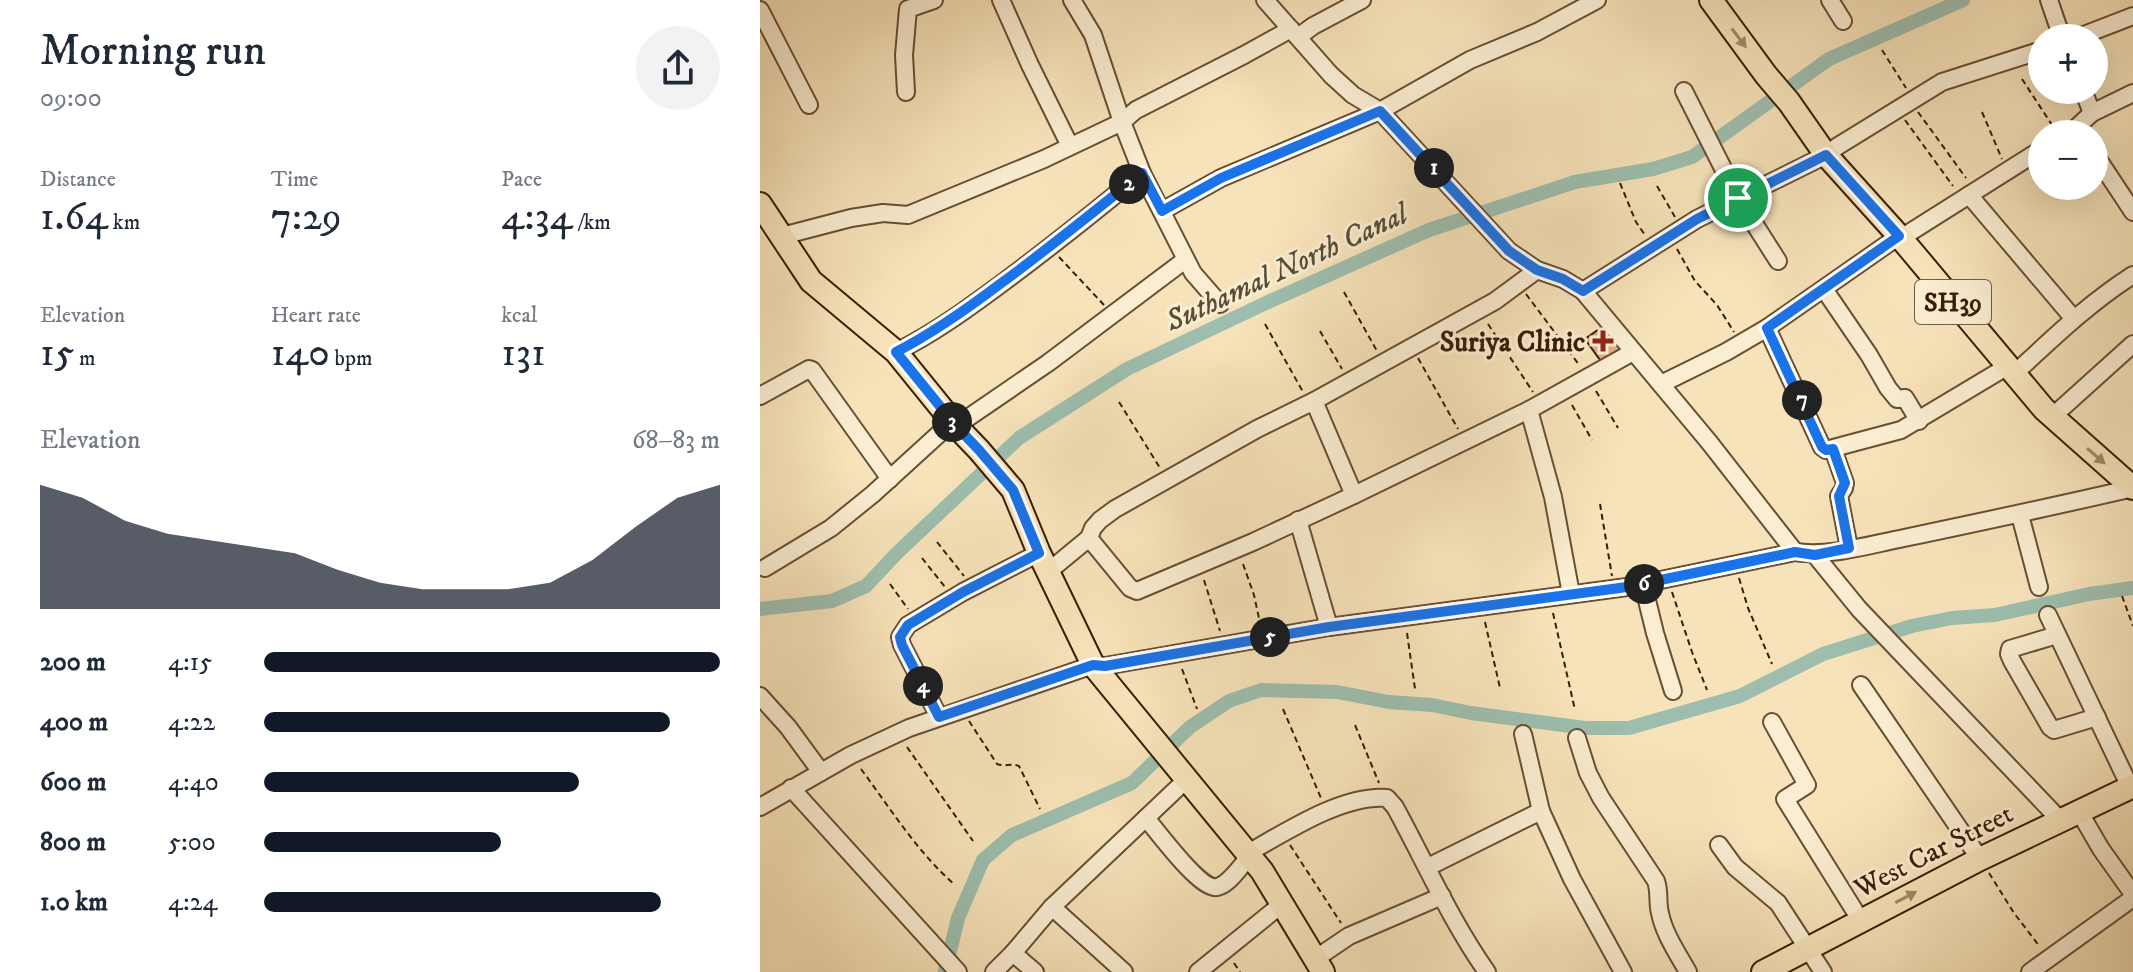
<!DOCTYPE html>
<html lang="en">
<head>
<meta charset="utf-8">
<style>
	body { margin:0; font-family:"IM FELL DW Pica",serif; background:#f2f2f3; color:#1f2937; height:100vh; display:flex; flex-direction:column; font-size:30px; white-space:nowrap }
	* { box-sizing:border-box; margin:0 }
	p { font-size:26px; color:#747a83 }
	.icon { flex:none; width:44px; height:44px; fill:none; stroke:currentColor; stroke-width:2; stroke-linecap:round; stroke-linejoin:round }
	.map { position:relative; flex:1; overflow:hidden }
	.panel { display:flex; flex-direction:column; background:#fff; width:760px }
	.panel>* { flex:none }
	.fabs { position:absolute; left:1268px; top:24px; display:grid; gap:16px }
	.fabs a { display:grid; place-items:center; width:80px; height:80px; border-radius:50%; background:#fff; box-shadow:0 8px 32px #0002; font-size:40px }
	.pin { position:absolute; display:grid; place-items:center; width:68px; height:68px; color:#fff; margin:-34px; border:4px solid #fff; border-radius:50%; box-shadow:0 2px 8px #0007 }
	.km { position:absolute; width:40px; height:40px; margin:-20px; border-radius:50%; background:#222; color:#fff; font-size:22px; line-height:40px; text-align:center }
	.round { display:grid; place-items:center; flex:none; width:84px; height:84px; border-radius:42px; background:#f2f2f3 }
	.overview { display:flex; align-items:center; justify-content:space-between; height:136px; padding:0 40px }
	h1 { font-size:44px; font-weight:600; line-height:60px }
	.figures { display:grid; grid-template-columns:repeat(3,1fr); gap:12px; height:136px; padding:8px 40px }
	.figures div { display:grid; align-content:center }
	.figures b { font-size:40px; font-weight:600 }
	.figures small { font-size:22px; font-weight:400 }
	.figures p { font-size:22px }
	.chart { height:224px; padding:16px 40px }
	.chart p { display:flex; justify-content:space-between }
	.chart svg { width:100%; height:144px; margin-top:8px; fill:#111827; opacity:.7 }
	ul { padding:0 40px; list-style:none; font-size:26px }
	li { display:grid; grid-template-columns:128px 96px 1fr; align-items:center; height:60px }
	li i { height:20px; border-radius:10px; background:#111827 }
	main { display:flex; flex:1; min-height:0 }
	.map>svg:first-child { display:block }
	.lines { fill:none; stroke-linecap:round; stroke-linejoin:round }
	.canal { stroke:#9dbeae; stroke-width:14 }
	.building { fill:#e7ab88; stroke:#381d04; stroke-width:2 }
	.minor-casing { stroke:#684e32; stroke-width:20 }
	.major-casing { stroke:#381d04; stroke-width:26 }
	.path { stroke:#381d04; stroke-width:2; stroke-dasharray:6 4; stroke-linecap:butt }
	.minor { stroke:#faedd2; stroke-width:16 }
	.major { stroke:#f7e3ba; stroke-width:22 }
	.oneway { fill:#a18a68 }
	.route-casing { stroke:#fff; stroke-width:16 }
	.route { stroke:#1a73e8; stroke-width:10 }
	.poi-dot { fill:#8f2418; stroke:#faedd2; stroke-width:3 }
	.labels { text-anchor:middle; stroke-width:6; stroke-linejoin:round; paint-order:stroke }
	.shield { fill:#faedd2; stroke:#725b42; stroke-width:2 }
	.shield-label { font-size:26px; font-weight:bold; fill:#381d04 }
	.poi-label { font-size:28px; font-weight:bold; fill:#381d04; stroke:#faedd2; text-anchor:end }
	.street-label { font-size:28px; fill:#381d04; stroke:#faedd2 }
	.water-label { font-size:30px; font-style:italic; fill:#564d37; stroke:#faedd2 }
</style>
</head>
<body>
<main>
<section class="panel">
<div class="overview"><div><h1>Morning run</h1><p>09:00</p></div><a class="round"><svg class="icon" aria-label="share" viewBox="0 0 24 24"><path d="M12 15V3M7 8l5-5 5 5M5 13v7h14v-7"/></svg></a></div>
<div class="figures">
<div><p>Distance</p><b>1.64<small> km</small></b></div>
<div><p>Time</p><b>7:29</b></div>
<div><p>Pace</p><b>4:34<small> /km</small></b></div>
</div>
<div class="figures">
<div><p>Elevation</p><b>15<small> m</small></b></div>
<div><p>Heart rate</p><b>140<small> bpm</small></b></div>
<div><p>kcal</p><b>131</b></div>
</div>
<div class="chart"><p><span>Elevation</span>68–83 m</p>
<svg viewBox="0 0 160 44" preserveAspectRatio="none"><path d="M0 44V6L10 10L20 17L30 21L40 23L50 25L60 27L70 32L80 36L90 38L100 38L110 38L120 36L130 29L140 19L150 10L160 6V44z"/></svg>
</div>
<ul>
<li><b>200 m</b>4:15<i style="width:100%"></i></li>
<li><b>400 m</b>4:22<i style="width:89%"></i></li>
<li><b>600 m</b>4:40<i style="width:69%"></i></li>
<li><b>800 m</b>5:00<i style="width:52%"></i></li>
<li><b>1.0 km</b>4:24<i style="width:87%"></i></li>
</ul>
</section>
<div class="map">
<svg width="1373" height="972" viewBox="0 0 1373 972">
	<rect width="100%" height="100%" fill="#f7e3ba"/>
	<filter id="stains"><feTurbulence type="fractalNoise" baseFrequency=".0025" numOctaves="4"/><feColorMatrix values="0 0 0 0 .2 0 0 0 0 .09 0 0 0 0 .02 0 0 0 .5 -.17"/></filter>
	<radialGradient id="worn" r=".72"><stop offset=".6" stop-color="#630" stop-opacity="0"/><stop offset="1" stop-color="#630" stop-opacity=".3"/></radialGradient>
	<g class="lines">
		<!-- canal -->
		<g class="canal">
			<path d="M0 609 72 601 106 586 137 553 259 438 367 369 508 302 669 230 815 182 893 169 932 157 1069 59 1203 0"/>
			<path d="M185 972 198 918 223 860 252 835 372 783 430 727 469 701 501 690 577 692 629 702 672 705 711 713 825 728H869L980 696 1063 654 1152 626 1192 618 1235 615 1329 594 1373 588"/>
		</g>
	</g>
	<!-- building -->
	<path class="building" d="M845 325 864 353 845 367 825 339Z"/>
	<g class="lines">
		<defs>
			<g id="minor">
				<path d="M241 0 270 65 310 146"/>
				<path d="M312 0 333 35 362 122 382 173 433 273 460 304"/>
				<path d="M505 0 571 75 593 95 620 111 749 251 777 270 803 279 823 291 949 442 1035 552"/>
				<path d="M1070 0 1083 21"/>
				<path d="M1289 0 1302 38"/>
				<path d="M0 10 49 105"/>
				<path d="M538 37 553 26 602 0"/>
				<path d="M1316 38 1373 16"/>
				<path d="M1323 90 1332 113"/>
				<path d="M924 91 978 198 1018 261"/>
				<path d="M146 92 144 55 148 9 174 0"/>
				<path d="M1317 127 1332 113 1373 93"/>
				<path d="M1334 153 1373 212"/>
				<path d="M1209 195 1314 319"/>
				<path d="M402 211 461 178 620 111 710 60 777 32 837 0"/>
				<path d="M22 236 91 218 123 213 148 215 284 159 362 122 376 110 484 55 531 29"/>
				<path d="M1141 238 1282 149"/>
				<path d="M1064 289 1109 355 1128 388 1137 399 1145 398 1159 421"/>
				<path d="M823 291 937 219 1066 155 1078 146 1182 82 1282 50"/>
				<path d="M1007 328 1062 447 1066 450 1141 430 1248 366"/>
				<path d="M136 352C175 333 211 306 245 281 292 246 337 210 382 173"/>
				<path d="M1254 374C1292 339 1329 303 1373 275"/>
				<path d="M901 384 966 352 1007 328 1139 236"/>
				<path d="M0 396 49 369 52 370 130 479"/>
				<path d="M554 401 594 495"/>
				<path d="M769 410 793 497 811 594"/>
				<path d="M1292 417 1373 344"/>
				<path d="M196 426 288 363 425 260"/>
				<path d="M1073 449 1085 483 1084 488 1079 496 1089 548"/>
				<path d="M1260 515 1279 587"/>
				<path d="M538 520 569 627"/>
				<path d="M329 538 370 588 377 591 493 542 594 495 769 410 873 352"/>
				<path d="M1055 555 1099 609 1300 820"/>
				<path d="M5 568 71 528 113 494 192 422"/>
				<path d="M289 571 329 538 333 528 340 520 355 509 497 429 554 401 735 301 777 270"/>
				<path d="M883 584 895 633 913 691"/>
				<path d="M1288 615 1370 787"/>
				<path d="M1297 635 1250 649 1249 654 1252 661 1290 727 1294 730 1337 717"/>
				<path d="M1101 685 1220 859"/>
				<path d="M0 696 28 727 61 772"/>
				<path d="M179 717 142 645 140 637 148 625 203 592 279 553"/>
				<path d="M1012 722 1047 785 1025 799 1101 921"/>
				<path d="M763 734 781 811 812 879 863 972"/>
				<path d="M817 738 828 773 841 798 896 881C900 892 897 902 900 913 904 934 918 954 928 972"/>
				<path d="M31 788 198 972"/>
				<path d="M0 807 91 755 149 728 333 665 345 666 569 627 867 587 1035 552C1070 557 1108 545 1144 538 1220 522 1296 506 1373 488"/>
				<path d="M1320 813 1341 849 1373 894"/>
				<path d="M386 818C397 831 441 891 457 887 470 884 481 865 490 856"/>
				<path d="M959 845 975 867 1018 903 1063 972"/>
				<path d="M488 853C526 832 583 794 627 798L635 807C665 862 691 921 727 972"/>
				<path d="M668 867 781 811"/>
				<path d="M253 953 292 907"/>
				<path d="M555 959 589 936 682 896"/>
				<path d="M234 972 253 953 275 972"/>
				<path d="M364 972 292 907 427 779"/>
				<path d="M438 972 522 904"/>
				<path d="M1270 972 1373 898"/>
			</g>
			<g id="major">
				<path d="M951 0 1006 75 1029 102 1066 155 1139 236 1284 409 1373 488"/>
				<path d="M0 204 51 281 136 352 196 426 219 450 253 490 279 553 333 665 502 871 563 972"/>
				<path d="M1003 972 1220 859 1373 786"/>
			</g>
		</defs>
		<!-- minor casing -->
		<use href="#minor" class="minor-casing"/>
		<!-- major casing -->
		<use href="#major" class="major-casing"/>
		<!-- path -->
		<g class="path">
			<path d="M1122 50 1146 88"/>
			<path d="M1262 79 1298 134"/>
			<path d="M1158 112 1206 178"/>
			<path d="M1222 112 1242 159"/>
			<path d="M1145 120 1193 186"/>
			<path d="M860 183 876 222 885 235"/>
			<path d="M897 186 915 217"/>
			<path d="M917 249 935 281 957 305 974 332"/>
			<path d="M299 257 344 305"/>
			<path d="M584 292 617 351"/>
			<path d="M766 294 820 366"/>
			<path d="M505 324 543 392"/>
			<path d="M728 324 773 392"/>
			<path d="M560 331 582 369"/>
			<path d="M658 358 698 429"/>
			<path d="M836 391 858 428"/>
			<path d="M359 402 400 468"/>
			<path d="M812 405 832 440"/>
			<path d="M840 504 852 576"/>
			<path d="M177 542 204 576"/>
			<path d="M162 558 185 587"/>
			<path d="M483 564 494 595 500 623"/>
			<path d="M979 578 988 608 1012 664"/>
			<path d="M444 580 460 631"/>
			<path d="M130 584 148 609"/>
			<path d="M912 592 932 652 947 690"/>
			<path d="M1362 596 1373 626"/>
			<path d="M793 613 815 710"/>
			<path d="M725 622 740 688"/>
			<path d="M647 633 655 689"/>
			<path d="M422 669 437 709"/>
			<path d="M523 709 561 798"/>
			<path d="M209 721 237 764C244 767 251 763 259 766L280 809"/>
			<path d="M595 725 619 783"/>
			<path d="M147 747 213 841"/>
			<path d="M101 769C130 808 158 853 195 885"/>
			<path d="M530 845 581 923"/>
			<path d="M1229 873 1254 913 1280 947"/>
			<path d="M474 963 480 972"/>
		</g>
		<!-- minor -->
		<use href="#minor" class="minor"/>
		<!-- major -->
		<use href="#major" class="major"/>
	</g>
	<!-- one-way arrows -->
	<defs><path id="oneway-solid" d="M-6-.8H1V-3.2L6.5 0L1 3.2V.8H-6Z" transform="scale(2)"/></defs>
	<g class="oneway">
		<use href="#oneway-solid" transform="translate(979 38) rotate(53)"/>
		<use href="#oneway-solid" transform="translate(1336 456) rotate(41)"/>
		<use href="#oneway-solid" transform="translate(1146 897) rotate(-28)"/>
	</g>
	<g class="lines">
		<defs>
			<path id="route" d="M620 111 749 251 777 270 803 279 823 291 937 219 1066 155 1139 236 1007 328 1062 447 1066 450 1073 449 1085 483 1079 496 1089 548 1055 555 1035 552 867 587 569 627 345 666 333 665 179 717 142 645 140 637 148 625 203 592 279 553 253 490 219 450 196 426 136 352C173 333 207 309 240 284 288 249 335 211 382 173L402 211 461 178Z"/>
		</defs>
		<!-- route casing -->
		<use href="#route" class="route-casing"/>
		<!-- route -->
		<use href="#route" class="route"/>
	</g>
	<!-- markers -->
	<path class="poi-dot" d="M839 329h8v8h8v8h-8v8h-8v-8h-8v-8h8z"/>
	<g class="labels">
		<!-- shield labels -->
		<rect class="shield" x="1155" y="280" width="76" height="44" rx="6"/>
		<g class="shield-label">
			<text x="1193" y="311">SH39</text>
		</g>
		<!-- poi labels -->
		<g class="poi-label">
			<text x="825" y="351">Suriya Clinic</text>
		</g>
		<!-- street labels -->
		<g class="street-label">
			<text transform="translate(1173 850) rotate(-27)" y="10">West Car Street</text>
		</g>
		<!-- water labels -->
		<g class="water-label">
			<text transform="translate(526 267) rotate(-25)" y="10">Suthamal North Canal</text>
		</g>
	</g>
	<rect width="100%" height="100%" filter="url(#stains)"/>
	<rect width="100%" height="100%" fill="url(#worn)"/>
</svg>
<div class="fabs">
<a>+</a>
<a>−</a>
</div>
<div class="pin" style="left:978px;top:198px;background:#1e9e55"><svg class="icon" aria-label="arrive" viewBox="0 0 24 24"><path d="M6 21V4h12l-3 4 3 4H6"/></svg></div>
<b class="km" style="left:674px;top:168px">1</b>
<b class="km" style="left:369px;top:184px">2</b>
<b class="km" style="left:192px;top:422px">3</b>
<b class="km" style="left:163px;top:686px">4</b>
<b class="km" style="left:510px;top:637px">5</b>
<b class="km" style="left:884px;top:584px">6</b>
<b class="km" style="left:1042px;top:400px">7</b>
</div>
</main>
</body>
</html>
